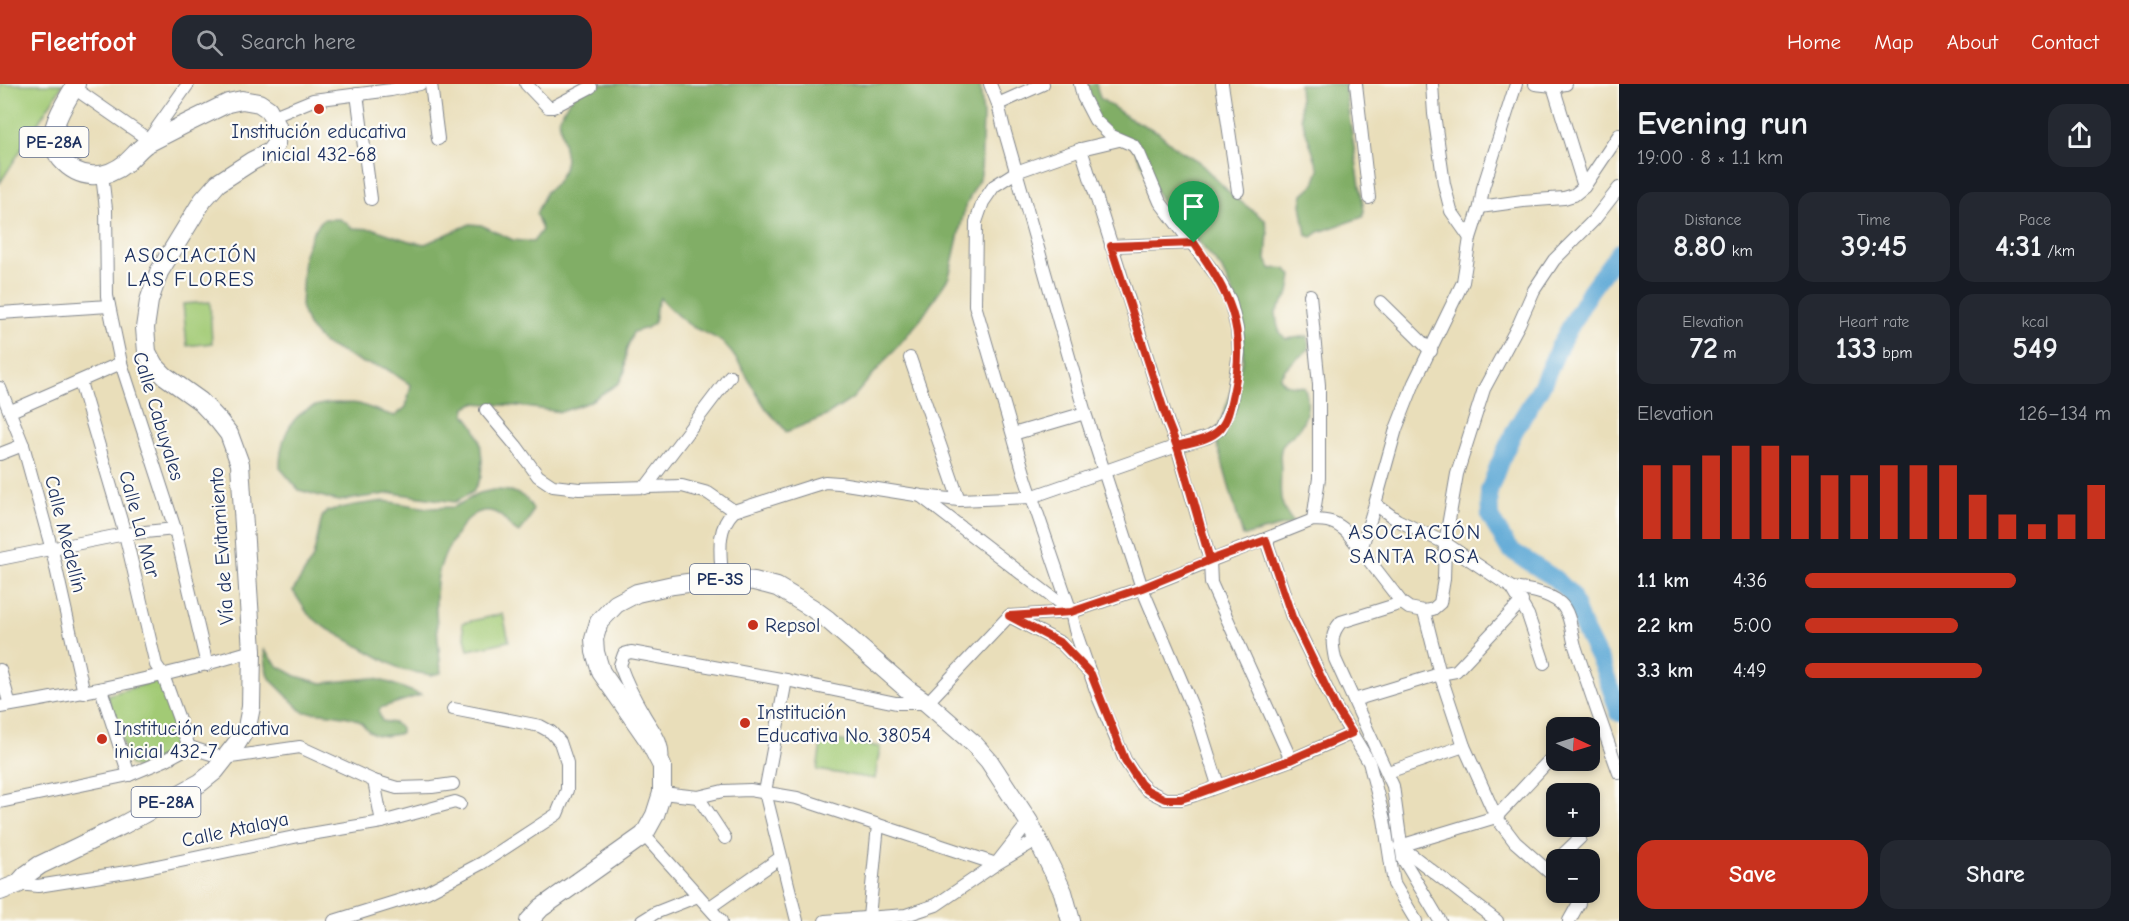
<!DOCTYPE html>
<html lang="en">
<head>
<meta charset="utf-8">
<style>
	body { margin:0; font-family:"Comic Neue",sans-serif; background:#242831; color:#f1f3f6; height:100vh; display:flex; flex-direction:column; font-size:22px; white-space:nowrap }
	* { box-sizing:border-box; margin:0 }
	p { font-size:20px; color:#9ea1a6 }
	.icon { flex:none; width:33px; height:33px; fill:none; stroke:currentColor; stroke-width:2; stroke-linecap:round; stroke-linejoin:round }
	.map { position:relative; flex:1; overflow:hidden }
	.details { display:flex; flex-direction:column; background:#171b24; width:510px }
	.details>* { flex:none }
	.needle { width:39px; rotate:94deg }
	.fabs { position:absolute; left:1546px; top:633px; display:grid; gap:12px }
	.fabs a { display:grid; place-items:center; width:54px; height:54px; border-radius:12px; background:#171b24; box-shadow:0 3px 9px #0003; font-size:30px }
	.pin { position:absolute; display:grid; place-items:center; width:51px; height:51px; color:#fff; margin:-62px -26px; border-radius:50% 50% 50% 0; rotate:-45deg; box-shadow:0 0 6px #0007 }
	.pin .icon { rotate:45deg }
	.round { display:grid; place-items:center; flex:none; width:63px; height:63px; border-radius:18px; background:#242831 }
	.overview { display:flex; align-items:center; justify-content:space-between; height:102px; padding:0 18px }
	h1 { font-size:33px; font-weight:800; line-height:45px }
	.figures { display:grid; grid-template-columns:repeat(3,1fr); gap:9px; height:102px; padding:6px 18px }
	.figures div { display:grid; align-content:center; border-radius:15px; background:#242831; text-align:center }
	.figures b { font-size:30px; font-weight:800 }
	.figures small { font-size:16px; font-weight:400 }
	.figures p { font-size:16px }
	.chart { height:168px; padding:12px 18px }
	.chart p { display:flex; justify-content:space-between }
	.chart svg { width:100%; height:108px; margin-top:6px; stroke:#c8321e; stroke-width:6 }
	.button { display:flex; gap:12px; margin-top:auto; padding:12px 18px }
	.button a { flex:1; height:69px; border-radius:18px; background:#c8321e; color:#fff; font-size:24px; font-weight:800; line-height:69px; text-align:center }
	.button a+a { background:#242831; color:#f1f3f6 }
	ul { padding:0 18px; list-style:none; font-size:20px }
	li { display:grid; grid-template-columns:96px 72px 1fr; align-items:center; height:45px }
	li i { height:15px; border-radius:8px; background:#c8321e }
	header { display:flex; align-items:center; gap:36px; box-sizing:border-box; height:84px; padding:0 30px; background:#c8321e; color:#fff }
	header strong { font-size:28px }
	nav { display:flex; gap:33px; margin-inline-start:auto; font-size:21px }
	.search { width:420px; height:54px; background:#242831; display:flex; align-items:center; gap:15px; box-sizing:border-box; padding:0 21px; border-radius:18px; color:#9ea1a6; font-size:22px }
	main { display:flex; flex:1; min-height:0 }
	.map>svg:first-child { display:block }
	.green { fill:#a2ca75; stroke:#5e7c6a; stroke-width:1.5 }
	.forest { fill:#81ae66; stroke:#4e6e62; stroke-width:1.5 }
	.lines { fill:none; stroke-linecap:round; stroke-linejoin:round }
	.river { stroke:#5ca7d5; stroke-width:18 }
	.minor-casing { stroke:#82868c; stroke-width:14 }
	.highway-casing { stroke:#82868c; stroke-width:20 }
	.minor { stroke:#fff; stroke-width:12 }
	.highway { stroke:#fff; stroke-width:18 }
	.route-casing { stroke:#fff; stroke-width:12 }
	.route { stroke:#c8321e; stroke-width:8 }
	.poi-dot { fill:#c8321e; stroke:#fdfcf7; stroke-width:2 }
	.labels { text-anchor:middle; stroke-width:4.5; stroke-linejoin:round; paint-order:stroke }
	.shield { fill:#fdfcf7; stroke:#5f6c8c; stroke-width:1.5 }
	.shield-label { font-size:18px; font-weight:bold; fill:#1b2f5e }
	.poi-label { font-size:20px; fill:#1b2f5e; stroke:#fdfcf7; text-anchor:start }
	.street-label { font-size:20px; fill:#1b2f5e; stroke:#fdfcf7 }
	.neighbourhood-label { font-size:21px; letter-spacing:1.5px; fill:#1b2f5e; stroke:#fdfcf7 }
</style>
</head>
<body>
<header>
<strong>Fleetfoot</strong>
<div class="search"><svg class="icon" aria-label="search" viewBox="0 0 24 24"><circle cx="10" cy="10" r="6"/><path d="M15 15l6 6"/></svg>Search here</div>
<nav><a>Home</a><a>Map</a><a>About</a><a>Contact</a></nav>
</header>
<main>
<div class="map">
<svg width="1619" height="837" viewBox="0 0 1619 837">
	<rect width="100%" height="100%" fill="#fdfcf7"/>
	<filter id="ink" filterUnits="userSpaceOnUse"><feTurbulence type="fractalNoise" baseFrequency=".0167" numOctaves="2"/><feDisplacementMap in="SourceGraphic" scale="12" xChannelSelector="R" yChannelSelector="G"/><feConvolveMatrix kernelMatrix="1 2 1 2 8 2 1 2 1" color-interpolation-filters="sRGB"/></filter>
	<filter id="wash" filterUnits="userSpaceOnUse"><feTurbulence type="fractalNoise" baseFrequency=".008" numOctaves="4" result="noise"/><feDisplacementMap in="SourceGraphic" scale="24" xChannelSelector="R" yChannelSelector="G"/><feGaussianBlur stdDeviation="1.35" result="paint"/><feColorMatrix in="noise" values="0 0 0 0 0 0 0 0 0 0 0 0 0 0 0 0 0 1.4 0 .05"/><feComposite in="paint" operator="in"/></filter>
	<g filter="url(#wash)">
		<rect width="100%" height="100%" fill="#e9deba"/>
		<!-- green -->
		<g class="green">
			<path d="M0 0H63L0 99Z"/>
			<path d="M210 218 212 259 187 262 183 220Z"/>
			<path d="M503 530 509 557 468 566 462 539Z"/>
			<path d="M160 596 182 654C179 673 152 678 136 684L130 681 107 611Z"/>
			<path d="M822 654 880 663 875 695 817 686Z"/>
		</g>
		<!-- forest -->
		<g class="forest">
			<path d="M586 0H980L983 31 981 91 965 123 949 193 921 235 852 315 826 332 786 348C782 340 771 332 765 323 751 303 742 278 724 260 716 252 701 248 691 242 679 234 670 225 660 214L656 224 654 239 647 244 633 248 626 268 625 287 619 299 589 318 561 328 518 322 474 319 466 323 465 330 474 342 480 357 482 376 481 393 473 408 455 418 393 409 338 417 299 406 280 384C280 345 298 317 340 319 346 319 354 319 359 320 371 324 383 329 395 332L406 323 411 301 385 284 363 279 323 259 308 242 301 222 304 170 313 148 323 135H340L353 144 374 145 409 157 425 160 470 140 481 141 513 156 533 158 542 146 536 130 546 108 556 99 564 85 566 75 559 35 568 18Z"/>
			<path d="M1085 0H1096L1100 14 1129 34 1158 48 1176 64 1198 77 1233 112 1265 136 1268 148 1266 176 1271 185C1282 184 1286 182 1292 192L1289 209 1276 228C1277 239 1277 248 1286 255L1308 252 1309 265 1286 284 1280 293C1283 304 1293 300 1304 303 1311 318 1307 338 1294 350 1291 353 1286 356 1284 359 1278 367 1281 378 1281 387 1280 410 1278 420 1294 439L1243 452 1215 353 1243 276V246L1237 218 1221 184 1198 157 1168 130 1134 64 1096 41Z"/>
			<path d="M1299 0H1344L1364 127 1363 133 1319 148 1312 153 1306 151 1301 120 1303 110 1314 100 1319 86 1301 33Z"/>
			<path d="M493 406C511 406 525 408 533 425L529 436 519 449C507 443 504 429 490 427 478 425 466 435 460 445 451 458 443 471 439 487 432 516 439 558 441 589L431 591 402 586 324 543 308 530 293 507 313 474 322 433 327 427 355 421 384 417 428 424 454 423 480 409Z"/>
			<path d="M264 566 278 582 296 592 310 596 322 599 372 594 390 599 421 611 380 624 379 629 382 637 394 639 401 644V649C391 652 378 654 369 647 365 644 363 639 359 637 350 631 314 628 303 628L272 597 267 589Z"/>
		</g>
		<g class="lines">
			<!-- river -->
			<path class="river" d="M1619 168 1590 207 1559 263 1541 303 1515 346 1499 380 1489 407 1490 433 1509 465 1554 494 1571 510 1582 541 1603 583 1619 629"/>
		</g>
	</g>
	<g filter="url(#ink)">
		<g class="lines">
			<defs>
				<g id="minor">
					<path d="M431 0 438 55"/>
					<path d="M526 0 548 23H553L591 3"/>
					<path d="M990 0 998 20 1004 45 1085 329 1142 504 1197 634 1218 701"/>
					<path d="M1222 0 1238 107"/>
					<path d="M1356 0 1369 114"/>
					<path d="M1432 0 1434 30 1444 100 1451 127 1470 154"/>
					<path d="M1516 0 1483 104 1480 123 1470 154 1463 198 1414 299 1396 345 1375 420 1397 436 1445 459 1512 504 1528 531 1544 579"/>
					<path d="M1535 0 1553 2 1566 0"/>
					<path d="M1553 2 1584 103"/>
					<path d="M74 4 149 56"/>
					<path d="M357 10 371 115"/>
					<path d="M998 20 1043 0"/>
					<path d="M274 32 313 16 391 6 420 0"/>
					<path d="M1119 56 1081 65 1016 88 994 102 983 118 976 138 975 221 1026 396 1071 528 1075 546 1099 615 1125 676 1140 699 1147 706 1165 715H1181L1195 711 1291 676 1352 649"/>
					<path d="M147 58 188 0"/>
					<path d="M1081 65 1168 339 1177 362 1210 476 1211 499 1291 676"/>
					<path d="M102 91 106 125 107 212 121 279 175 445 207 581"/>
					<path d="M1480 123 1523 117 1564 114 1574 111 1584 103 1619 51"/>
					<path d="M1111 162 1194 159"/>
					<path d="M1310 211 1319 301V394L1313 436"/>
					<path d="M1381 218 1431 267"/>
					<path d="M0 229 109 222"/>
					<path d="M910 274 959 416"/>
					<path d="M0 304 23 361 52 466 84 609"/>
					<path d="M486 326 517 363 538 392 553 402 579 405 682 402 708 409 734 427"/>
					<path d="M11 327 121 279"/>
					<path d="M1013 350 1085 329"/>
					<path d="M0 370 23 361"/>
					<path d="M645 404 730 292"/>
					<path d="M922 413 1070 527"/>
					<path d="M1266 456 1292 533 1336 624 1369 678 1384 735 1394 800 1416 837"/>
					<path d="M1361 466 1375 420"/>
					<path d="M0 475 125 450 175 445"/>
					<path d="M722 495C721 471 715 446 734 427L812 402 825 398 839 399 922 412 959 416 1031 413 1177 362 1208 353 1220 345 1231 320 1239 268 1237 245 1230 216 1216 191 1160 118 1139 69 1133 61 1112 52 1095 36 1083 13 1080 0"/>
					<path d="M1512 504C1528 506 1547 508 1560 519 1571 529 1571 548 1575 562 1589 604 1604 647 1619 689"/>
					<path d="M1402 519 1341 538C1330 550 1332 560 1335 575L1393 702 1403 775 1440 837"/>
					<path d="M1424 527 1440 590 1464 662 1496 733 1515 758 1557 795"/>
					<path d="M1009 532 1071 528 1142 504 1313 436C1328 436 1336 438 1347 448L1402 519 1409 524 1424 527 1433 525 1440 519 1444 495 1445 459 1457 390 1484 305 1519 240 1534 206 1554 176 1594 136 1619 104"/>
					<path d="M0 586 10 621"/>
					<path d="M786 596 765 708 797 837"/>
					<path d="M101 605 129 691"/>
					<path d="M1354 616 1440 590 1456 587 1522 517"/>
					<path d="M0 623C85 609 169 592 252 567"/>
					<path d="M189 663 224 674 300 663 374 697 397 704 432 703 453 700"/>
					<path d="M662 677C665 657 652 646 643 629 634 614 626 598 620 581L624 570 631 568 786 596 896 619H927L1009 532 1061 559 1087 586"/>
					<path d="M1388 688 1464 662"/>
					<path d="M374 697 382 738"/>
					<path d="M662 709 698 713 723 707 750 706 797 714 996 780 1029 738"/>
					<path d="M698 713 725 754"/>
					<path d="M0 718 129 691 165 676 189 663 163 591 156 581 125 450 80 298"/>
					<path d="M644 751 721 837"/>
					<path d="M1400 762 1496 733 1557 668"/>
					<path d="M1400 762 1497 837"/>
					<path d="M1557 776 1580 754"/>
					<path d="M18 800 38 802 133 787 299 752 382 738 455 718 460 720"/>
					<path d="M710 823 780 774"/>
					<path d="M869 833 878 741"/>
					<path d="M334 837 427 808 482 779 557 730 567 706V679L560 658 551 648 540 642 453 625"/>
					<path d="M642 837 655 829 698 812"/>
					<path d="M825 837 906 831 936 821 996 780 1038 755"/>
					<path d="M1569 837 1579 819V816L1571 808"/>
				</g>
				<g id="highway">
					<path d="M0 807 18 800 26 791 40 781 123 741 200 699 215 687 237 659 247 643 251 623 252 567 240 380 229 350 218 336 200 317 165 292 154 281 147 268 145 244 149 217 159 188 203 116 218 99 252 77 270 68 276 60 277 42 268 25 259 19 242 16 228 19C201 32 173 46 146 60 139 65 133 73 126 79 105 96 79 96 61 75 41 51 64 22 76 0"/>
					<path d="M529 837 541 824 644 751 655 731 662 709V682L649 657 601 588 595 568 594 555 599 538 616 520 637 509 673 501 724 494 754 497 777 503 812 524 827 535 907 605 927 619 974 660 989 677 1029 738 1063 808 1071 837"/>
				</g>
			</defs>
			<!-- minor casing -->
			<use href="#minor" class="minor-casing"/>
			<!-- highway casing -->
			<use href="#highway" class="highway-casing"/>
			<!-- minor -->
			<use href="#minor" class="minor"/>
			<!-- highway -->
			<use href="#highway" class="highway"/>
		</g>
	</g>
	<g class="lines" filter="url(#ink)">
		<defs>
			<path id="route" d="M1194 159C1229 209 1247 243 1234 305 1231 318 1229 335 1220 345 1210 356 1191 358 1177 362L1210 476 1142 504 1071 528 1009 532 1061 559 1091 590 1125 676 1140 699 1147 706 1165 715H1181L1194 711 1290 676 1352 649 1336 624 1292 533 1266 456 1210 476C1197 430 1186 383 1168 339L1111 162 1194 159"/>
		</defs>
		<!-- route casing -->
		<use href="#route" class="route-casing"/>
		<!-- route -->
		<use href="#route" class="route"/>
	</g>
	<!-- markers -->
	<g class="poi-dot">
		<circle cx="319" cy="25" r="6"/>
		<circle cx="753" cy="541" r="6"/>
		<circle cx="745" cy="639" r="6"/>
		<circle cx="102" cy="655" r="6"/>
	</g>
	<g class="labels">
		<!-- shield labels -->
		<g class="shield">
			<rect x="19.5" y="43" width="69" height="30" rx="4.5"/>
			<rect x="690" y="480" width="60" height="30" rx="4.5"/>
			<rect x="131.5" y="703" width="69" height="30" rx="4.5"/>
		</g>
		<g class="shield-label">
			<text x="54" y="64">PE-28A</text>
			<text x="720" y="501">PE-3S</text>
			<text x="166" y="724">PE-28A</text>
		</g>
		<!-- poi labels -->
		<g class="poi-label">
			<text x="319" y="54" text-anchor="middle">Institución educativa<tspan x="319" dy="23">inicial 432-68</tspan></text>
			<text x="765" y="548">Repsol</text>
			<text x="757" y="635">Institución<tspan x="757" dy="23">Educativa No. 38054</tspan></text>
			<text x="114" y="651">Institución educativa<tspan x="114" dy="23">inicial 432-7</tspan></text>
		</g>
		<!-- street labels -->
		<g class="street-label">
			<text transform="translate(159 332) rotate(73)" y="7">Calle Cabuyales</text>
			<text transform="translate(140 440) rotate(75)" y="7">Calle La Mar</text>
			<text transform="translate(66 450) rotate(76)" y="7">Calle Medellín</text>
			<text transform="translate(221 462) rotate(-94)" y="7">Vía de Evitamiento</text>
			<text transform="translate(235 745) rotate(-12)" y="7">Calle Atalaya</text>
		</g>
		<!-- neighbourhood labels -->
		<g class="neighbourhood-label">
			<text x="191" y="178">ASOCIACIÓN<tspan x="191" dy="24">LAS FLORES</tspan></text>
			<text x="1415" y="455">ASOCIACIÓN<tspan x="1415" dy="24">SANTA ROSA</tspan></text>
		</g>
	</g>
</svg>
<div class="fabs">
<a><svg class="needle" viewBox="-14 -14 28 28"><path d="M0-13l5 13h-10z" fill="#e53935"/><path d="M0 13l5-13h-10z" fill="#9ea1a6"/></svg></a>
<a>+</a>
<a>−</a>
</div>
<div class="pin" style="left:1194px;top:159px;background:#1e9e55"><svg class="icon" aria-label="arrive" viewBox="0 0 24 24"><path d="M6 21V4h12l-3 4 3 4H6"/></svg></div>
</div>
<section class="details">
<div class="overview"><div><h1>Evening run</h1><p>19:00 · 8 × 1.1 km</p></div><a class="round"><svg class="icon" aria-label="share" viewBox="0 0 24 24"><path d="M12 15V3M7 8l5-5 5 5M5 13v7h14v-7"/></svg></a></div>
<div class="figures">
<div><p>Distance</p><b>8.80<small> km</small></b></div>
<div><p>Time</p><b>39:45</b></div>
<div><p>Pace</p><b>4:31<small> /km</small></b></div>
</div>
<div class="figures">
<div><p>Elevation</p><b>72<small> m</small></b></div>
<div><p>Heart rate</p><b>133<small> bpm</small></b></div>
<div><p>kcal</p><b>549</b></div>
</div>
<div class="chart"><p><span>Elevation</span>126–134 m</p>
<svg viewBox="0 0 160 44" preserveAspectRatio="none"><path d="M5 44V14M15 44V14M25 44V10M35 44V6M45 44V6M55 44V10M65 44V18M75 44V18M85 44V14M95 44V14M105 44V14M115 44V26M125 44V34M135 44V38M145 44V34M155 44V22"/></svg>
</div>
<ul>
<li><b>1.1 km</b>4:36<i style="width:69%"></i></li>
<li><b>2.2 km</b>5:00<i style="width:50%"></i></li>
<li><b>3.3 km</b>4:49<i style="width:58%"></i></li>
</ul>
<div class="button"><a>Save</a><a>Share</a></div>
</section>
</main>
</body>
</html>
